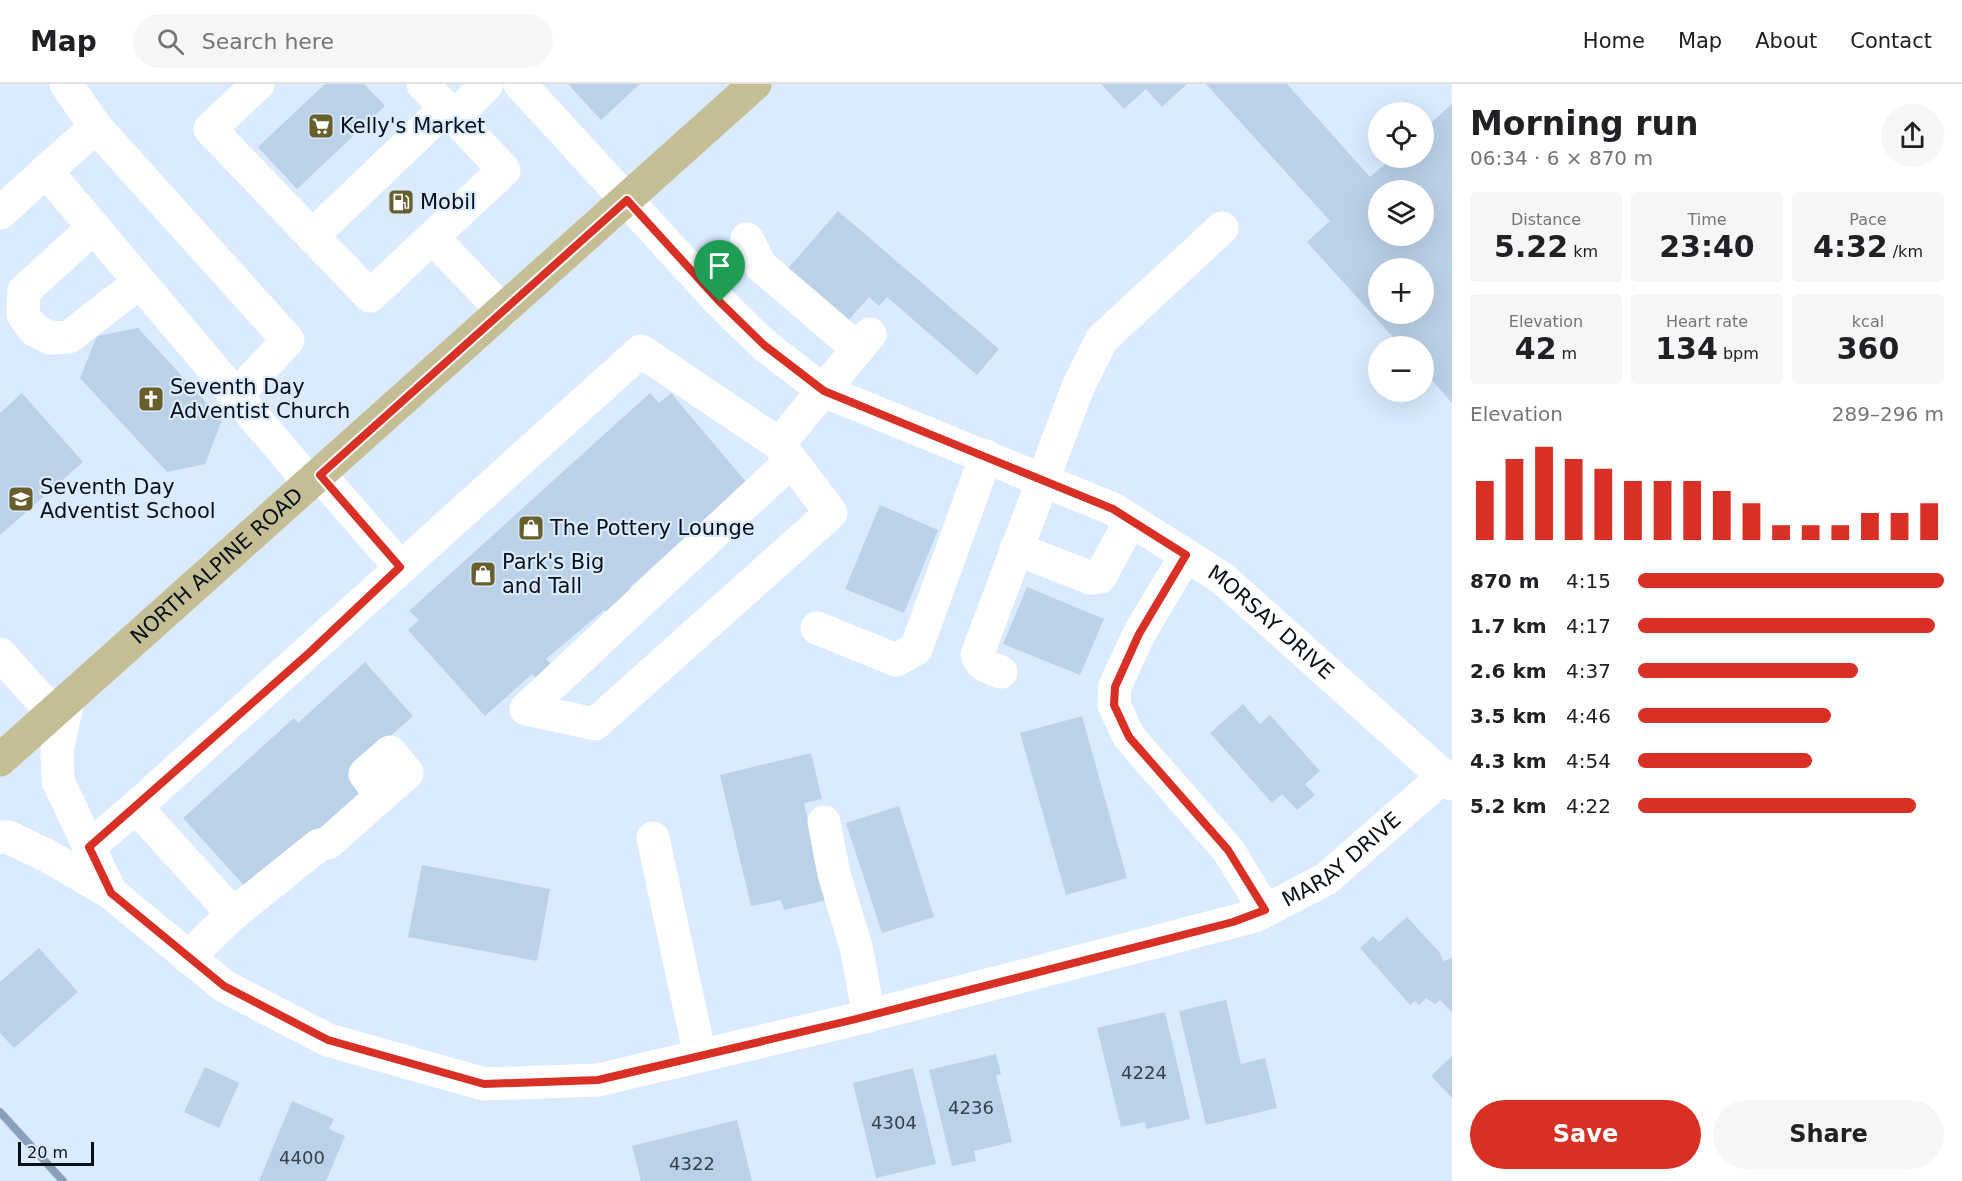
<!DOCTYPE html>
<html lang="en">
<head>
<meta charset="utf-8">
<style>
	body { margin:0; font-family:"DejaVu Sans",sans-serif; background:#f6f6f6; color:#202124; height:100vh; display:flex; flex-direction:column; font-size:22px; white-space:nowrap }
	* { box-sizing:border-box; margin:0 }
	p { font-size:20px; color:#757577 }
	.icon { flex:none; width:33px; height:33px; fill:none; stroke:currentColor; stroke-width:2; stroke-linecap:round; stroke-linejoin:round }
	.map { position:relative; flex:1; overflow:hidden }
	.details { display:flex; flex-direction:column; background:#fff; width:510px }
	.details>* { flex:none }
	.controls { position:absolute; left:1368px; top:18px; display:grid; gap:12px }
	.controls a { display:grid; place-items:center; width:66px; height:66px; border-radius:50%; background:#fff; box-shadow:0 6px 24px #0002; font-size:30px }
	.scale { position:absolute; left:18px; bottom:15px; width:76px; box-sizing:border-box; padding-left:6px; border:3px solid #081017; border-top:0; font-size:16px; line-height:21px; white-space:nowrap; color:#081017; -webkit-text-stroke:4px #daebff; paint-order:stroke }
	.pin { position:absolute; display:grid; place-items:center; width:51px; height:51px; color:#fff; margin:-62px -26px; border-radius:50% 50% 50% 0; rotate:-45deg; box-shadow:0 0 6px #0007 }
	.pin .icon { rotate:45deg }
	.round { display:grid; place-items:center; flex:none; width:63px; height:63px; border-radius:32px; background:#f6f6f6 }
	.overview { display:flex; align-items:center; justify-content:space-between; height:102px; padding:0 18px }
	h1 { font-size:33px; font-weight:700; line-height:45px }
	.figures { display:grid; grid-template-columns:repeat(3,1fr); gap:9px; height:102px; padding:6px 18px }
	.figures div { display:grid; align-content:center; border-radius:6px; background:#f6f6f6; text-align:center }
	.figures b { font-size:30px; font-weight:700 }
	.figures small { font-size:16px; font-weight:400 }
	.figures p { font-size:16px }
	.chart { height:168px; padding:12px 18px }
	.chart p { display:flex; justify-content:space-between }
	.chart svg { width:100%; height:108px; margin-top:6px; stroke:#d93025; stroke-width:6 }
	.button { display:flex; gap:12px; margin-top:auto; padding:12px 18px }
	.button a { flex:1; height:69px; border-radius:36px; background:#d93025; color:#fff; font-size:24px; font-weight:700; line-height:69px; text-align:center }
	.button a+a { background:#f6f6f6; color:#202124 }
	ul { padding:0 18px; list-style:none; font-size:20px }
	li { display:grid; grid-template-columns:96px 72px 1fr; align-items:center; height:45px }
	li i { height:15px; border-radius:8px; background:#d93025 }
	header { display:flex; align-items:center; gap:36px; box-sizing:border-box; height:84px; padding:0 30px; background:#fff; border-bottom:2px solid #e0e0e0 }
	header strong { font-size:28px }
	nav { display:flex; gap:33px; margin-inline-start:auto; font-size:21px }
	.search { width:420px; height:54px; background:#f6f6f6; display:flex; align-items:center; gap:15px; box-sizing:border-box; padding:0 21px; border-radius:33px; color:#757577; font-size:22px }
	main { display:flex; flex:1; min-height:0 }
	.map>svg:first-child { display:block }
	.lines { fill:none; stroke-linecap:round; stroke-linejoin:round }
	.stream { stroke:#88a0ba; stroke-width:8 }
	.building { fill:#bbd1e8; fill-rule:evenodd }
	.minor { stroke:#fff; stroke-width:33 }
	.major { stroke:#c5be94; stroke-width:33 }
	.route-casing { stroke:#fff; stroke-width:12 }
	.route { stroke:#d93025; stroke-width:8 }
	.labels { text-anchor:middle; stroke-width:4.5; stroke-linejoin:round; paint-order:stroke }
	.number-label { font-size:18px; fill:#35404b }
	.poi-label { font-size:21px; fill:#081017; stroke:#daebff; text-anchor:start }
	.street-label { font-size:21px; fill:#081017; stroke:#daebff }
</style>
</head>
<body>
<header>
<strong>Map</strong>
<div class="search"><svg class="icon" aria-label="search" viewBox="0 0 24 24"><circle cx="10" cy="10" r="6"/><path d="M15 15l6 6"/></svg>Search here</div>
<nav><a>Home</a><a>Map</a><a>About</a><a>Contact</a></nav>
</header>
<main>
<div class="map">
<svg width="1452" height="1097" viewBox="0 0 1452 1097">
	<rect width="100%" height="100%" fill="#daebff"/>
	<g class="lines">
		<!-- stream -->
		<path class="stream" d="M0 1028 63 1097"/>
	</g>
	<!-- building -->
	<g class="building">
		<path d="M325 0H364L385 22 297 105 258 63Z"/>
		<path d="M568 0H640L601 36Z"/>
		<path d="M1101 0H1187L1162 23 1146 5 1124 25Z"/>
		<path d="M1206 0H1287L1370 93 1392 74H1424V45L1452 20V319L1424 287V262H1401L1307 158 1330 137ZM1378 106H1424V152H1378ZM1378 184H1424V230H1378Z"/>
		<path d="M838 127 999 265 977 291 887 213 879 222 869 213 844 241 784 189Z"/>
		<path d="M138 244 222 336 205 380 167 388 80 294 97 252Z"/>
		<path d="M22 309 83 378 0 451V329Z"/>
		<path d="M650 309 659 319 671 309 746 398 630 503 634 513 614 533 604 526 546 575 555 585 540 598 532 590 485 632 408 546 419 536 409 527Z"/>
		<path d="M880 421 938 446 904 529 845 505Z"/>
		<path d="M1027 503 1104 535 1080 591 1003 560Z"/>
		<path d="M365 578 413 632 348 690 370 715 249 807 183 734 294 634 298 639Z"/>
		<path d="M1243 620 1260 640 1270 631 1320 687 1305 700 1315 711 1297 726 1282 710 1272 719 1210 649Z"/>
		<path d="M1082 632 1127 794 1066 811 1020 649Z"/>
		<path d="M811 669 822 715 804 719 827 816 784 826 781 816 751 822 720 691Z"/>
		<path d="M899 722 934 833 882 849 846 739Z"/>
		<path d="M422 781 550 805 537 877 408 853Z"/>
		<path d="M1407 833 1440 869 1443 877 1452 874V928L1440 916 1435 920 1426 914 1419 921 1415 917 1410 921 1360 864 1373 852 1379 858Z"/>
		<path d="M39 864 78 908 14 964 0 949V898Z"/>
		<path d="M1226 916 1241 980 1265 974 1277 1024 1206 1041 1179 927Z"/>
		<path d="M1165 928 1190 1035 1146 1045 1145 1038 1121 1043 1097 944Z"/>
		<path d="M996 970 1001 990 996 991 1012 1058 974 1067 976 1077 952 1082 929 986Z"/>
		<path d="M1452 972V1014L1431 992Z"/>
		<path d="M205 983 239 999 219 1044 184 1028Z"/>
		<path d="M913 984 936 1080 876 1094 853 999Z"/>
		<path d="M292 1017 334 1035 329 1045 345 1052 326 1097H259Z"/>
		<path d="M737 1036 752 1097H641L632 1062Z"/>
	</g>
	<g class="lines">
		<!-- minor -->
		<g class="minor">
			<path d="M66 0 96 43 288 256 236 312"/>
			<path d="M258 0 210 45 370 212 504 86 423 0"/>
			<path id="s1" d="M520 0 720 218 764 261 824 307 1113 425 1222 494 1452 700"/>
			<path d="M454 33 487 0"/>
			<path d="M46 87 96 43"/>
			<path d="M0 129 46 87 310 399"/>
			<path d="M94 143 24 207 23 231 34 246 51 254 69 253 140 198"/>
			<path d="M312 152 446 24"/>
			<path d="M433 154 503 227"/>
			<path d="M747 155 761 182 858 265"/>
			<path d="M779 360 831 429 595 640 526 625 791 377"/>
			<path d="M320 391 400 483"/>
			<path d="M1016 465 1091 494 1100 493 1131 436"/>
			<path d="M1186 471 1139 550 1115 602 1114 621 1129 653 1228 766 1265 826"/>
			<path d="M817 544 896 576 916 565 986 372"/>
			<path d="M0 570 53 629"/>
			<path d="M1001 588C991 584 980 582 977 571L1078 303 1102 255 1222 144"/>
			<path d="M68 616 57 667 58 697 111 809"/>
			<path d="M381 711 365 690 390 668 407 689 328 759 319 761 233 830 136 723 641 267 779 360 870 250"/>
			<path d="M824 738 834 790 856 863 869 932"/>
			<path id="s2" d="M0 753H8L48 772 111 809 224 902 328 956 484 1000 598 996 852 936 1255 832 1326 795 1444 692"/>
			<path d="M653 754 700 972"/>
			<path d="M89 763 136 723"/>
			<path d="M188 873 233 830"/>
		</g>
		<!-- major -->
		<path class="major" id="s3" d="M0 676 755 0"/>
	</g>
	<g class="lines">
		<defs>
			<path id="route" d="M627 116 720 218 764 261 824 307 1113 425 1186 471 1139 550 1115 603 1114 621 1129 653 1228 766 1265 826 1233 838 852 936 598 996 484 1000 328 956 224 902 111 809 89 763 309 569 400 483 320 391Z"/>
		</defs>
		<!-- route casing -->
		<use href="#route" class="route-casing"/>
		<!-- route -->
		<use href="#route" class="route"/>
	</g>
	<!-- icons -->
	<defs>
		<symbol id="supermarket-square" viewBox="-11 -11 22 22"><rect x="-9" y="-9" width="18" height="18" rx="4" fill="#685f2c" stroke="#daebff"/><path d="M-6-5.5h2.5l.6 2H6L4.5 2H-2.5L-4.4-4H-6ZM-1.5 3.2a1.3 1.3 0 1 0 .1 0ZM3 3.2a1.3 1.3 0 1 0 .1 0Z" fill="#fff"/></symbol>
		<symbol id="fuel-square" viewBox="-11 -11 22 22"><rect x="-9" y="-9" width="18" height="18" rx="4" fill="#685f2c" stroke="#daebff"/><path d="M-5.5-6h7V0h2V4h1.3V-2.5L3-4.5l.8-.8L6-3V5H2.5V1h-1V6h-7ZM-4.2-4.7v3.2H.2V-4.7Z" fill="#fff"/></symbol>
		<symbol id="church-square" viewBox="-11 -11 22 22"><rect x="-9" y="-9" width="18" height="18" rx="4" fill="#685f2c" stroke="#daebff"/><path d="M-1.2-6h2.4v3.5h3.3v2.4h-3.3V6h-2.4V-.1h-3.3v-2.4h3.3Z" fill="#fff"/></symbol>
		<symbol id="school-square" viewBox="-11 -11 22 22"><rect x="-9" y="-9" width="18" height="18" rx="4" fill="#685f2c" stroke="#daebff"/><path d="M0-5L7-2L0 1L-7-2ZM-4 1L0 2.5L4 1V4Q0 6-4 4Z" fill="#fff"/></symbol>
		<symbol id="shop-square" viewBox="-11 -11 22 22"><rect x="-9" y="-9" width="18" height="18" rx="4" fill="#685f2c" stroke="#daebff"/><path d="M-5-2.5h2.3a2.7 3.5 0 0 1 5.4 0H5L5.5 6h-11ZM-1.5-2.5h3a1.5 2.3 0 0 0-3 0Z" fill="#fff"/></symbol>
	</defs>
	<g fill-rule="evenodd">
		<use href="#supermarket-square" x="306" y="27" width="30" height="30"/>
		<use href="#fuel-square" x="386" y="103" width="30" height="30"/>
		<use href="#church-square" x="136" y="300" width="30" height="30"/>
		<use href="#school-square" x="6" y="400" width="30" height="30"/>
		<use href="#shop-square" x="516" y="429" width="30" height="30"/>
		<use href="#shop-square" x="468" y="475" width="30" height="30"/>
	</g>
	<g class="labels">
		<!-- number labels -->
		<g class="number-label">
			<text x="1144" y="995">4224</text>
			<text x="971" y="1030">4236</text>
			<text x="894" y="1045">4304</text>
			<text x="302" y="1080">4400</text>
			<text x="692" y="1086">4322</text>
		</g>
		<!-- poi labels -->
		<g class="poi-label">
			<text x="340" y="49">Kelly's Market</text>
			<text x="420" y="125">Mobil</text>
			<text x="170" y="310">Seventh Day<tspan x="170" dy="24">Adventist Church</tspan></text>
			<text x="40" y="410">Seventh Day<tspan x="40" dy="24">Adventist School</tspan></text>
			<text x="550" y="451">The Pottery Lounge</text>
			<text x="502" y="485">Park's Big<tspan x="502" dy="24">and Tall</tspan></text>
		</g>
		<!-- street labels -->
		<g class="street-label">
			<text dy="7" stroke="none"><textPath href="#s3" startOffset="291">NORTH ALPINE ROAD</textPath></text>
			<text dy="7" stroke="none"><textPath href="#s1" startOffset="940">MORSAY DRIVE</textPath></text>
			<text dy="7" stroke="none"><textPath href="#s2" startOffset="1446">MARAY DRIVE</textPath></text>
		</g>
	</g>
</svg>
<div class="controls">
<a><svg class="icon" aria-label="locate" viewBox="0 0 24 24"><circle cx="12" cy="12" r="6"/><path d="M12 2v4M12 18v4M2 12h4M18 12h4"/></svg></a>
<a><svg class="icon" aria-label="layers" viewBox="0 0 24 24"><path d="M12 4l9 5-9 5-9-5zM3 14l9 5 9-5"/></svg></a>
<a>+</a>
<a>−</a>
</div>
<div class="scale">20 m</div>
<div class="pin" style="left:720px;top:218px;background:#1e9e55"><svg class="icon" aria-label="arrive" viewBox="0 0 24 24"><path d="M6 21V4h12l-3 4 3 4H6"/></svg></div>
</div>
<section class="details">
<div class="overview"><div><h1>Morning run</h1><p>06:34 · 6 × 870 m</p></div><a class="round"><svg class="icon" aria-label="share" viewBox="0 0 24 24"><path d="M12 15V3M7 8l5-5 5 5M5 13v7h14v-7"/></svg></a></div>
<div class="figures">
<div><p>Distance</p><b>5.22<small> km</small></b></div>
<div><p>Time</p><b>23:40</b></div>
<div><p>Pace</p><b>4:32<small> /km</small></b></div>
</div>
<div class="figures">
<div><p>Elevation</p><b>42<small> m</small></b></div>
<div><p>Heart rate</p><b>134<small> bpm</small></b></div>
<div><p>kcal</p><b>360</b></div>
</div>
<div class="chart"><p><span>Elevation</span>289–296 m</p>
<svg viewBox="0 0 160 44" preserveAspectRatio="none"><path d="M5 44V20M15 44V11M25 44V6M35 44V11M45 44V15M55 44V20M65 44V20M75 44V20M85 44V24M95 44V29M105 44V38M115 44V38M125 44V38M135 44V33M145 44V33M155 44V29"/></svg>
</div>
<ul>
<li><b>870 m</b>4:15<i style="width:100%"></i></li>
<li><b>1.7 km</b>4:17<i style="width:97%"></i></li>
<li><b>2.6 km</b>4:37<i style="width:72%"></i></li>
<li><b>3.5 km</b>4:46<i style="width:63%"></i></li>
<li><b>4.3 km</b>4:54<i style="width:57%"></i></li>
<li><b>5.2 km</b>4:22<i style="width:91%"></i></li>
</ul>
<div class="button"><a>Save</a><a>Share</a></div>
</section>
</main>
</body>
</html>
